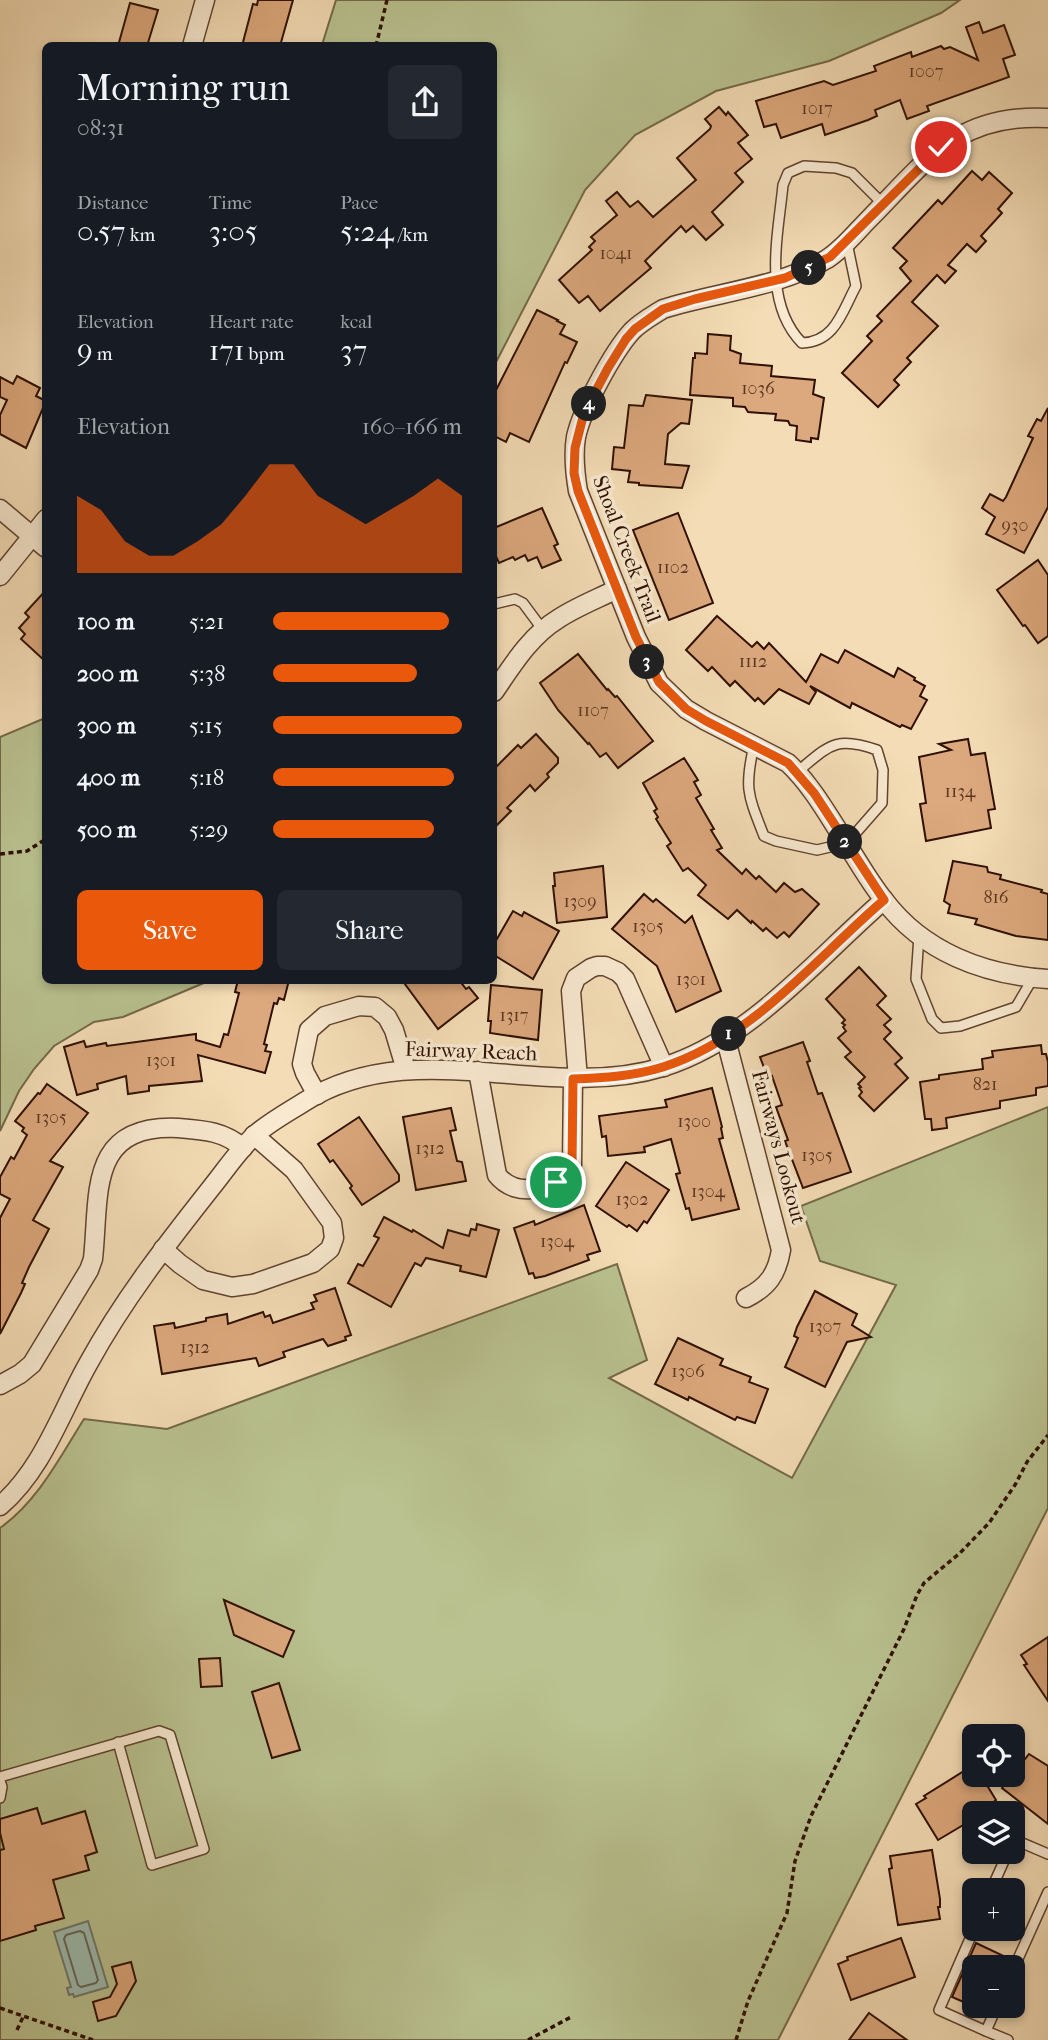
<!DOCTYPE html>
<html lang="en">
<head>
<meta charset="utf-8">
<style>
	body { margin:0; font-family:"IM FELL French Canon",serif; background:#242831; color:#f1f3f6; height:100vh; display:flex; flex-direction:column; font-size:26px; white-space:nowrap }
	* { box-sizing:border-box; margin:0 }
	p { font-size:23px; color:#9ea1a6 }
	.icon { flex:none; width:38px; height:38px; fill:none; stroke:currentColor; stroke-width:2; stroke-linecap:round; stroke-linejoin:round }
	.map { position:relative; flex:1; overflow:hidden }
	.details { position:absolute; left:42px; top:42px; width:455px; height:942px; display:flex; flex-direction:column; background:#171b24; border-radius:10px; box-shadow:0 4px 10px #0003 }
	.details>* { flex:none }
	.tools { position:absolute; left:962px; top:1724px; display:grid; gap:14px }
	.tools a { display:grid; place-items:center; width:63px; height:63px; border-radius:10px; background:#171b24; box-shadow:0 4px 10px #0003; font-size:35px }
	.pin { position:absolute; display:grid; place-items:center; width:60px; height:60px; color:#fff; margin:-30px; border:4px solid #fff; border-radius:50%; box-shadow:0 2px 7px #0007 }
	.km { position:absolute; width:35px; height:35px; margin:-18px; border-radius:50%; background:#222; color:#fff; font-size:19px; line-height:35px; text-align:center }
	.round { display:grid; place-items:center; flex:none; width:74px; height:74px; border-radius:10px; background:#242831 }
	.headline { display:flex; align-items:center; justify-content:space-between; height:119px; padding:0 35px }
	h1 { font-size:38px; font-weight:600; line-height:52px }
	.figures { display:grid; grid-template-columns:repeat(3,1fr); gap:10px; height:119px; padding:7px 35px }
	.figures div { display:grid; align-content:center }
	.figures b { font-size:30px; font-weight:600 }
	.figures small { font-size:19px; font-weight:400 }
	.figures p { font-size:19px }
	.chart { height:196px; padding:14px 35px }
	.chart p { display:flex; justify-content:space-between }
	.chart svg { width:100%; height:126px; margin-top:7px; fill:#ea580c; opacity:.7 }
	.primary-button { display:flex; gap:14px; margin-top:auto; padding:14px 35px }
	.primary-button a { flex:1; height:80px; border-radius:10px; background:#ea580c; color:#fff; font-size:28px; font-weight:600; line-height:80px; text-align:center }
	.primary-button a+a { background:#242831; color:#f1f3f6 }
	ul { padding:0 35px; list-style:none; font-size:23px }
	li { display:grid; grid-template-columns:112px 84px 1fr; align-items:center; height:52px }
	li i { height:18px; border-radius:9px; background:#ea580c }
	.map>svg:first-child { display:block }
	.green { fill:#b9c290; stroke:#746949; stroke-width:2 }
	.water { fill:#9cbbaf; stroke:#70776a; stroke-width:2 }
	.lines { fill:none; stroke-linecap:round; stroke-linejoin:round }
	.shore { stroke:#666658; stroke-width:2 }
	.building { fill:#dca87d; stroke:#2f1002; stroke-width:2 }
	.lane-casing { stroke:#60432f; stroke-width:12 }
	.street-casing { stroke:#60432f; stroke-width:21 }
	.path { stroke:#2f1002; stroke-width:3.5; stroke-dasharray:5 3.5; stroke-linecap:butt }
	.lane { stroke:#f8e9d0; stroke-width:9 }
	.street { stroke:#f8e9d0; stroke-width:18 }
	.route-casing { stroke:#fff; stroke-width:14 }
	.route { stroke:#ea580c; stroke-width:9 }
	.labels { text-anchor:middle; stroke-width:7; stroke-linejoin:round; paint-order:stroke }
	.number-label { font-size:18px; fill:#5a3621 }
	.street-label { font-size:21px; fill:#2f1002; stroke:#f8e9d0 }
</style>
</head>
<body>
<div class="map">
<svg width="1048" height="2040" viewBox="0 0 1048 2040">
	<rect width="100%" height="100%" fill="#f4ddb6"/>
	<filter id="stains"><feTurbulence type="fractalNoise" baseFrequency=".00286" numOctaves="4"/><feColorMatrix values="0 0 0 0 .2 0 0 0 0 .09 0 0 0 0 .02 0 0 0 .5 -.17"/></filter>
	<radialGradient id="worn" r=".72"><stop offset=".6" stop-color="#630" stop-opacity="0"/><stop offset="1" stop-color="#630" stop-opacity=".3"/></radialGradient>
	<!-- green -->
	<g class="green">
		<path d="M336 0H960L941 13 829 61 716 91 635 135 585 190 494 366V46L322 45Z"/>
		<path d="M45 718 46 980H211L123 1017 94 1022 54 1046 34 1069 19 1091 0 1131V737Z"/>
		<path d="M1048 1107V1508L778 2040H0V1528C38 1501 60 1457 84 1419L167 1429 617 1264 647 1360 609 1378 792 1478 896 1285 820 1261 801 1206Z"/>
	</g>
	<!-- water -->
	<path class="water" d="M88 1921 108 1987 74 1997 73 1994 69 1995 67 1988 71 1987 54 1932Z"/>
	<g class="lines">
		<!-- shore -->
		<path class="shore" d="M80 1931 84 1933 98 1980 96 1983 81 1987 78 1985 64 1939 66 1935Z"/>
	</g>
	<!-- building -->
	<g class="building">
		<path d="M258 0H293L280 46H242L253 4 257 5Z"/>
		<path d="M130 3 158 10 147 46H118Z"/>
		<path d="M979 22 983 33 1004 25 1015 55 1003 59 1009 77 927 106 929 111 907 119 900 100 875 110 877 116 868 120 825 135 822 124 781 138 776 124 764 127 756 101 824 81 833 85 876 71 874 66 911 52 912 57 941 46 944 49 950 47 978 60 966 27Z"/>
		<path d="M719 107 726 115 728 112 748 135 738 143 752 159 735 173 743 182 712 212 723 225 706 240 693 226 686 232 681 226 645 261 651 268 600 311 588 296 579 303 559 280 592 250 589 247 595 241 591 237 617 215 606 201 617 192 630 207 638 201 653 217 696 180 677 158 710 129 711 126 705 119Z"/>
		<path d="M972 171 982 180 989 172 1012 193 998 209 1002 213 981 236 986 241 976 252 967 244 948 265 956 271 945 283 937 275 912 302 938 326 907 358 911 362 894 380 899 385 878 407 842 373 872 341 867 336 882 321 877 316 911 281 900 268 907 261 893 248 938 200 942 204Z"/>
		<path d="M537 310 558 320 557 321 565 325 560 334 577 342 567 363 565 362 529 442 510 433 506 442 494 436V394Z"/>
		<path d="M708 334 731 336 730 350 741 354 740 363 772 366 771 376 815 380 813 394 824 398 818 439 811 438V442L796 440 797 426 790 425 788 421 775 420 776 414 748 412 745 407 733 406V398L690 395 693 358H695V353L707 354Z"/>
		<path d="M17 376 40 388 36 396 46 401 26 448 0 434V415L7 400 0 397V377L13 384Z"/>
		<path d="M646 395 692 400 689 424 681 423 668 434 665 464 689 466 682 488 639 485V483L628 482 630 471 612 469 614 447 624 448 629 405 643 406Z"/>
		<path d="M1048 408V507L1024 553 986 534 995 517 982 508 990 494 1003 501 1006 497 1033 438 1028 436 1037 419 1041 421Z"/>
		<path d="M542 508 558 544 554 546 561 560 542 568 537 557 528 561 525 555 515 560 513 557 499 563 494 552V528Z"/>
		<path d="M678 513 713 603 669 620 633 530Z"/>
		<path d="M1038 560 1048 575V636L1038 643 1025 625 1023 626 997 590Z"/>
		<path d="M46 590V662L21 639 25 634 19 628 29 617 25 613Z"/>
		<path d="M717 616 752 647 757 642 764 649 769 643 806 682 821 654 838 663 845 650 894 677 898 668 915 678 914 680 925 686 920 696 927 700 911 729 902 725 900 727 852 703 850 708 810 686 816 692 809 704 779 689 764 704 758 698 755 701 735 681 730 686 712 667 708 671 686 650Z"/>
		<path d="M578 654 607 690 608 689 615 697 617 696 653 741 618 768 606 753 600 757 589 743 588 744 558 710 540 683Z"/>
		<path d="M536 734 558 758V763L547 774 549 777 535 791 530 785 507 808 511 811 494 828V769L518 745 521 748Z"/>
		<path d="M968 739 971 755 985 753 995 809 988 810 991 828 926 841 920 804 926 803 919 757 951 750 939 744Z"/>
		<path d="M684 758 698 780 694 782 701 795 696 798 714 829 711 830 722 848 717 850 742 874 746 869 756 879 759 876 776 892 784 883 795 892 802 889 819 904 789 937 784 932 777 938 766 928 763 931 752 921 751 923 737 910 728 919 698 895 706 885 688 868 683 871 667 846 671 843 656 819 658 817 654 811 657 809 643 783Z"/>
		<path d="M953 861 987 867 988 872 1001 875 1000 879 1042 890 1041 892 1048 894V940L1016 936 975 924 977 919 948 913 950 905 944 901Z"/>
		<path d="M603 866 607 917 557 923 553 886H555L554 873Z"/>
		<path d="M644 894 653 902 656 899 685 923 692 916 721 991 676 1012 657 966 612 929Z"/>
		<path d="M513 911 522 916 524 912 559 931 533 979 494 955V944Z"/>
		<path d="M859 967 886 996 877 1005 891 1019 884 1025 891 1032 884 1039 902 1058 895 1064 908 1078 874 1111 859 1096 862 1092 859 1088 861 1087 858 1084 865 1077 845 1057 851 1052 838 1038 846 1031 843 1027 845 1025 842 1023 845 1020 826 999Z"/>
		<path d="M238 980H289L284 1000 279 998 277 1004 274 1003 264 1044 267 1045 265 1051 271 1052 265 1073 198 1055 202 1081 149 1086V1091L128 1094 126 1076 97 1084 98 1089 77 1095 64 1047 84 1041 86 1047 106 1043 107 1046 196 1034V1040L220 1047 224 1034 228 1035 239 993 235 992Z"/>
		<path d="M402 980H459L466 989 469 987 478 998 438 1029Z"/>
		<path d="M491 985 542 990 538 1040 490 1033 491 1021H488Z"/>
		<path d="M803 1042 810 1061 807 1062 818 1094 822 1093 851 1172 803 1188 785 1141 788 1140 776 1107 782 1105 772 1076 768 1078 760 1057Z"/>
		<path d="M1041 1045 1042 1054H1046L1048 1062V1086L1036 1088V1095L1000 1101V1108L946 1118 947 1128 932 1130 931 1119H925L920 1082 939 1079V1075L983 1069 982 1059 993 1057 992 1051Z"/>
		<path d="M47 1084 88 1113 50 1161 63 1167 33 1220 49 1229 29 1267 22 1283 25 1284 21 1293 0 1334V1218L10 1199 0 1194V1177L11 1157 14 1159 27 1135 22 1131 24 1128 15 1121 38 1093 40 1094Z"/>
		<path d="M712 1088 722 1127 721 1128 723 1138 719 1139 739 1209 692 1220 689 1208 686 1209 676 1174 680 1173 671 1139 644 1147 645 1152 608 1156 606 1136 602 1137 599 1116 667 1107 665 1100Z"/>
		<path d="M451 1108 456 1130 450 1131 457 1161 462 1162 466 1181 416 1190 403 1117Z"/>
		<path d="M359 1117 399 1175V1181L362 1205 350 1188 352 1186 333 1160 330 1162 318 1144Z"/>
		<path d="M626 1162 669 1190 647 1223 644 1221 637 1231 629 1225 627 1227 596 1206Z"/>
		<path d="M584 1205 600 1251 587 1255 589 1260 545 1276 535 1278 533 1273 529 1274 514 1228 534 1221 535 1225Z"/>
		<path d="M384 1217 412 1232 413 1230 443 1248 448 1230 469 1236 471 1229 476 1230 477 1224 499 1230 486 1277 460 1271 461 1266 426 1258 421 1266 415 1263 391 1307 348 1283 358 1264 363 1266 379 1238 374 1236Z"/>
		<path d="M335 1288 351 1335 345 1337 346 1340 328 1346 323 1339 283 1352 285 1357 259 1366 256 1358 162 1374 154 1326 174 1323 175 1328 206 1321V1318L227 1314 228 1324 263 1312 265 1317 270 1315 273 1323 314 1309 311 1303 317 1301 314 1295Z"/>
		<path d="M815 1291 857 1314 852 1325 871 1337 847 1342 825 1387 785 1367 798 1338 794 1336 797 1327Z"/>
		<path d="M678 1338 723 1359 720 1365 751 1377 749 1382 768 1389 755 1423 737 1417 735 1420 689 1397 688 1400 655 1384Z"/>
		<path d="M224 1600 294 1631 283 1657 234 1635Z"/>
		<path d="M1048 1637V1701L1024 1665 1027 1664 1021 1655Z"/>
		<path d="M220 1658 222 1686 201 1687 199 1659Z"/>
		<path d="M279 1683 300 1750 272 1758 252 1692Z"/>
		<path d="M1029 1754 1048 1766V1824L1002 1788Z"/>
		<path d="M975 1767V1774H980L996 1800 980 1813H975V1818L938 1840 916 1804 926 1798 924 1796 964 1771 965 1773Z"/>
		<path d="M37 1808 42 1824 85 1811 97 1852 85 1856 89 1870 53 1880 64 1918 35 1926 36 1930 0 1941V1850L4 1849 0 1833V1819Z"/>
		<path d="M932 1850 940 1899V1907H938L940 1919 898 1925 889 1869 892 1868 890 1856Z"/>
		<path d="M901 1938 915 1977 851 2000 838 1964 848 1960 847 1957Z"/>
		<path d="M976 1943 1010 1959 1007 1967H975V2007L952 1997Z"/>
		<path d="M131 1962 136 1981 116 2016 98 2021 93 2002 110 1997 117 1984 112 1967Z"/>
		<path d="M869 2013 907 2040H849Z"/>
	</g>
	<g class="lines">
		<defs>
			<g id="lane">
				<path d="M847 243 856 286C842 312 835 342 802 343 762 302 778 236 783 185L788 173 804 166 836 168 852 173 883 204"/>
				<path d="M494 604 515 599 523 603 543 630"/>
				<path d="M754 745C744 789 748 795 764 836L776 841 817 850 847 843 882 803 883 770 877 750C835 735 829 746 797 772"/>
				<path d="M919 936 916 979 932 1019 941 1028 960 1026 1016 1007 1033 978"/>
				<path d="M0 1777 159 1731 170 1735 204 1849 152 1865 118 1742"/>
				<path d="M0 1781 2 1787 0 1798"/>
				<path d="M1013 1839 1048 1854"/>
				<path d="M991 1890 1008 1852"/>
				<path d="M975 1927 939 2010 986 2031"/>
				<path d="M1013 1970 1048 1892"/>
				<path d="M997 2006 986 2031 1008 2040"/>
			</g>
			<g id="street">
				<path d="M192 46 205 0"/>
				<path d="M1048 118C958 113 927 160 870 218 856 232 843 249 827 259 777 288 717 292 663 309 652 316 641 322 632 331 613 352 582 409 576 437 573 455 575 473 578 491L636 637 659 683 686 709 706 721 788 763C809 783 824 808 839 832 854 854 867 879 884 900 923 952 984 975 1048 979"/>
				<path d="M0 509 46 548"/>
				<path d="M0 576 46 519"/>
				<path d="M494 692C512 666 530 636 558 619 576 607 597 599 617 589"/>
				<path d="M725 1036 781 1250C777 1274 768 1287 746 1298"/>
				<path d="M478 1071 497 1175C517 1200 556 1189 572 1165L573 1079"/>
				<path d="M578 1079 571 991 576 978 591 968 597 966H605L618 972 625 979 664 1067"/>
				<path d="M317 1095 305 1073 302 1064 309 1030 325 1016 359 1006 375 1007 387 1017 394 1030 406 1070"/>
				<path d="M163 1249 180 1264 203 1280 232 1287 253 1284 313 1263 330 1249 334 1238 332 1223 294 1170 254 1135"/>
				<path d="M0 1385 20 1374 32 1364 89 1270 93 1259C100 1194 87 1124 178 1128 203 1130 224 1131 243 1148"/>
				<path d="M0 1506C43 1469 61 1412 88 1364 123 1300 166 1245 211 1188 225 1171 239 1149 256 1134 270 1122 288 1112 304 1102 414 1032 546 1103 663 1067 752 1039 816 959 884 900"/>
			</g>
		</defs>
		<!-- lane casing -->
		<use href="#lane" class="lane-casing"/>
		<!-- street casing -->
		<use href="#street" class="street-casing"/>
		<!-- path -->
		<g class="path">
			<path d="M376 46 387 0"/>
			<path d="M0 854 27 851 46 839"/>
			<path d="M0 2008 93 2040"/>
			<path d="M17 2030 23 2017"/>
			<path d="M528 2040 573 2016"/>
			<path d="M736 2040 748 2001 787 1913 795 1861 811 1816 904 1629 917 1595 924 1583 960 1553 989 1523 1015 1485 1027 1462 1048 1435"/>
		</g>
		<!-- lane -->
		<use href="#lane" class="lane"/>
		<!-- street -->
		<use href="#street" class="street"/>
	</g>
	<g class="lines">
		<defs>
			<path id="route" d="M556 1182 564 1177 572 1165 573 1079C604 1078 634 1076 663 1067 753 1038 815 959 884 900L814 793 788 763 706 721 686 709 659 682 636 637 578 491 574 473 575 448 584 413 608 368 626 339 635 329 663 309 695 299 785 278 830 257 941 147"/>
		</defs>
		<!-- route casing -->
		<use href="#route" class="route-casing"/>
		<!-- route -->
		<use href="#route" class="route"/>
	</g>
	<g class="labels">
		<!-- number labels -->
		<g class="number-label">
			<text x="926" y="77">1007</text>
			<text x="817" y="114">1017</text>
			<text x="616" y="259">1041</text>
			<text x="758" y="394">1036</text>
			<text x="1015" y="531">930</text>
			<text x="673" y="573">1102</text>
			<text x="753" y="667">1112</text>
			<text x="593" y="716">1107</text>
			<text x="960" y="797">1134</text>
			<text x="996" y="903">816</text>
			<text x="580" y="907">1309</text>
			<text x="648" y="932">1305</text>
			<text x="691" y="985">1301</text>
			<text x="514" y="1021">1317</text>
			<text x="161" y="1066">1301</text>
			<text x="985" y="1090">821</text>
			<text x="51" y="1123">1305</text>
			<text x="694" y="1127">1300</text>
			<text x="430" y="1154">1312</text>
			<text x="817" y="1161">1305</text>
			<text x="708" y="1197">1304</text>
			<text x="632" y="1205">1302</text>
			<text x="557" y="1247">1304</text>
			<text x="825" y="1332">1307</text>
			<text x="195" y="1353">1312</text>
			<text x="688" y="1377">1306</text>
		</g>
		<!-- street labels -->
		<g class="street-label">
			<text transform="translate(627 549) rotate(69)" y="7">Shoal Creek Trail</text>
			<text transform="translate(471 1051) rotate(2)" y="7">Fairway Reach</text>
			<text transform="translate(779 1147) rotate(75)" y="7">Fairways Lookout</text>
		</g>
	</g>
	<rect width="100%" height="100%" filter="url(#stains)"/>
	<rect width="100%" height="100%" fill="url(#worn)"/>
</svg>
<div class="tools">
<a><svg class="icon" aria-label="locate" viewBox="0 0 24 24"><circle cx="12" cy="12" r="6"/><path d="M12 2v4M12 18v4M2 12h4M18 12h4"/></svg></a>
<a><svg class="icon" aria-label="layers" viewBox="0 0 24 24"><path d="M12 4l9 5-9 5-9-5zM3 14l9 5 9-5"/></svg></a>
<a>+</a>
<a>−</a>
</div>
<div class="pin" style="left:556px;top:1182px;background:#1e9e55"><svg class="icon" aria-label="arrive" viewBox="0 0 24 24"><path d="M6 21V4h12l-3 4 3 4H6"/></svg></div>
<div class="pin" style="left:941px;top:147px;background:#d93025"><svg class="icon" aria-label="check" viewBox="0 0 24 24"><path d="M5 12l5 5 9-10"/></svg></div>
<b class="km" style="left:729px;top:1034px">1</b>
<b class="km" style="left:845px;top:842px">2</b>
<b class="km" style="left:647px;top:662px">3</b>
<b class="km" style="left:589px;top:404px">4</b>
<b class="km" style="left:809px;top:268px">5</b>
<section class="details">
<div class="headline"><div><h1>Morning run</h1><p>08:31</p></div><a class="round"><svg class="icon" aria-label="share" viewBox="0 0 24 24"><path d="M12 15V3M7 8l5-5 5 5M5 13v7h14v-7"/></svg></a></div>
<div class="figures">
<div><p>Distance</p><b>0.57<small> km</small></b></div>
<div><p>Time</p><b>3:05</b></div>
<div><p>Pace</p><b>5:24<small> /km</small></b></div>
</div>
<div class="figures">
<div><p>Elevation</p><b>9<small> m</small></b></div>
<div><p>Heart rate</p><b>171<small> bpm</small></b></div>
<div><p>kcal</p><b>37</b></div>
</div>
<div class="chart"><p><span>Elevation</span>160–166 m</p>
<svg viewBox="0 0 160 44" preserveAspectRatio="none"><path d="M0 44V17L10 22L20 33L30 38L40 38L50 33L60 27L70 17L80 6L90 6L100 17L110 22L120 27L130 22L140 17L150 11L160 17V44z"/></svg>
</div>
<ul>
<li><b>100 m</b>5:21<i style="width:93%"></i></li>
<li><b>200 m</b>5:38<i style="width:76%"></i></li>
<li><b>300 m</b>5:15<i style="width:100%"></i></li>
<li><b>400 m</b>5:18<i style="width:96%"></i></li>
<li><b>500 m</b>5:29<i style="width:85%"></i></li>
</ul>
<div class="primary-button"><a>Save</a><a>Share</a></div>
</section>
</div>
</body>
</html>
